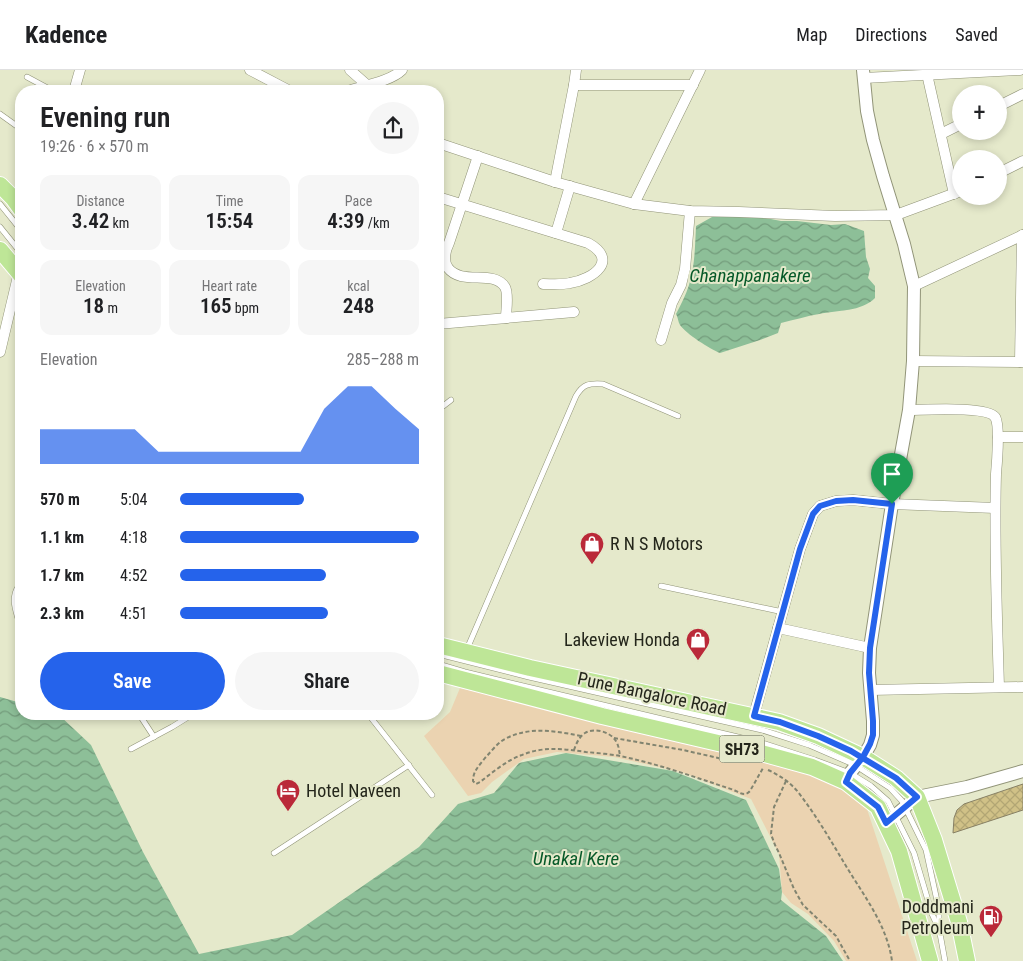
<!DOCTYPE html>
<html lang="en">
<head>
<meta charset="utf-8">
<style>
	body { margin:0; font-family:"Roboto Condensed",sans-serif; background:#f6f6f6; color:#202124; height:100vh; display:flex; flex-direction:column; font-size:19px; white-space:nowrap }
	* { box-sizing:border-box; margin:0 }
	p { font-size:16px; color:#757577 }
	.icon { flex:none; width:28px; height:28px; fill:none; stroke:currentColor; stroke-width:2; stroke-linecap:round; stroke-linejoin:round }
	.map { position:relative; flex:1; overflow:hidden }
	.drawer { position:absolute; left:15px; top:15px; width:429px; height:635px; display:flex; flex-direction:column; background:#fff; border-radius:20px; box-shadow:0 2px 8px #0003 }
	.drawer>* { flex:none }
	.buttons { position:absolute; left:952px; top:15px; display:grid; gap:10px }
	.buttons a { display:grid; place-items:center; width:55px; height:55px; border-radius:50%; background:#fff; box-shadow:0 2px 8px #0003; font-size:25px }
	.pin { position:absolute; display:grid; place-items:center; width:42px; height:42px; color:#fff; margin:-51px -21px; border-radius:50% 50% 50% 0; rotate:-45deg; box-shadow:0 0 5px #0007 }
	.pin .icon { rotate:45deg }
	.round { display:grid; place-items:center; flex:none; width:52px; height:52px; border-radius:26px; background:#f6f6f6 }
	.overview { display:flex; align-items:center; justify-content:space-between; height:85px; padding:0 25px }
	h1 { font-size:28px; font-weight:600; line-height:38px }
	.figures { display:grid; grid-template-columns:repeat(3,1fr); gap:8px; height:85px; padding:5px 25px }
	.figures div { display:grid; align-content:center; border-radius:12px; background:#f6f6f6; text-align:center }
	.figures b { font-size:21px; font-weight:600 }
	.figures small { font-size:14px; font-weight:400 }
	.figures p { font-size:14px }
	.chart { height:140px; padding:10px 25px }
	.chart p { display:flex; justify-content:space-between }
	.chart svg { width:100%; height:90px; margin-top:5px; fill:#2563eb; opacity:.7 }
	.action { display:flex; gap:10px; margin-top:auto; padding:10px 25px }
	.action a { flex:1; height:58px; border-radius:30px; background:#2563eb; color:#fff; font-size:20px; font-weight:600; line-height:58px; text-align:center }
	.action a+a { background:#f6f6f6; color:#202124 }
	ul { padding:0 25px; list-style:none; font-size:16px }
	li { display:grid; grid-template-columns:80px 60px 1fr; align-items:center; height:38px }
	li i { height:12px; border-radius:6px; background:#2563eb }
	header { display:flex; align-items:center; gap:30px; box-sizing:border-box; height:70px; padding:0 25px; background:#fff; border-bottom:1px solid #e0e0e0 }
	header strong { font-size:24px }
	nav { display:flex; gap:28px; margin-inline-start:auto; font-size:18px }
	.map>svg:first-child { display:block }
	.park { fill:#ebd3b1 }
	.water { fill:url(#water-waves) }
	.building { fill:url(#building-cross-hatch); stroke:#878065 }
	.lines { fill:none; stroke-linecap:round; stroke-linejoin:round }
	.service-casing { stroke:#919478; stroke-width:6 }
	.minor-casing { stroke:#919478; stroke-width:11 }
	.tertiary-casing { stroke:#919478; stroke-width:14 }
	.primary-casing { stroke:#fff; stroke-width:18 }
	.path { stroke:#818470; stroke-width:2; stroke-dasharray:4 2.5; stroke-linecap:butt }
	.service { stroke:#fff; stroke-width:5 }
	.minor { stroke:#fff; stroke-width:10 }
	.tertiary { stroke:#fff; stroke-width:12 }
	.primary { stroke:#bee697; stroke-width:16 }
	.route-casing { stroke:#fff; stroke-width:10 }
	.route { stroke:#2563eb; stroke-width:6 }
	.labels { text-anchor:middle; stroke-width:4; stroke-linejoin:round; paint-order:stroke }
	.shield { fill:#e5e9cb; stroke:#5e6050; stroke-width:1 }
	.shield-label { font-size:16px; font-weight:bold; fill:#24261b }
	.poi-label { font-size:18px; fill:#24261b; stroke:#e5e9cb; text-anchor:start }
	.street-label { font-size:18px; fill:#24261b; stroke:#e5e9cb }
	.water-label { font-size:19px; font-style:italic; fill:#065928; stroke:#e5e9cb }
</style>
</head>
<body>
<header>
<strong>Kadence</strong>
<nav><a>Map</a><a>Directions</a><a>Saved</a></nav>
</header>
<div class="map">
<svg width="1023" height="891" viewBox="0 0 1023 891">
	<defs>
		<pattern id="water-waves" width="16" height="10" patternUnits="userSpaceOnUse" patternTransform="scale(1.25)"><rect width="16" height="10" fill="#8dbf98"/><path d="M0 5q4-4 8 0t8 0" fill="none" stroke="#739b7b"/></pattern>
		<pattern id="building-cross-hatch" width="8" height="8" patternUnits="userSpaceOnUse" patternTransform="scale(1.25)"><rect width="8" height="8" fill="#d0c187"/><path d="M0 0l8 8M0 8l8-8" fill="none" stroke="#b2a674"/></pattern>
	</defs>
	<rect width="100%" height="100%" fill="#e5e9cb"/>
	<!-- park -->
	<path class="park" d="M460 618 785 696 841 717 866 736 917 891H846L834 871 808 844 791 833 782 822 779 784 751 729 681 702 614 687 557 682 524 689 492 712 481 723 468 726 424 666 450 642Z"/>
	<!-- water -->
	<g class="water">
		<path d="M727 146 761 147 781 151H797L831 155 845 154 864 161 866 187 870 199 868 208 875 216V228C861 242 838 240 819 244 807 246 794 250 781 253L778 263 760 270 720 283C710 279 686 264 680 255 678 252 678 247 676 244 681 234 686 225 689 215 695 196 695 176 696 156L712 147Z"/>
		<path d="M0 627 21 633V644H58L91 675 143 782 199 884 292 865 419 777 458 734 494 723 519 693 566 683 673 701 746 730 779 799 782 822 781 830 826 866 843 891H0Z"/>
	</g>
	<!-- building -->
	<path class="building" d="M1023 714V740L953 763 954 748 957 740 964 734Z"/>
	<g class="lines">
		<defs>
			<g id="service">
				<path d="M27 7 53 21"/>
				<path d="M0 44 21 59"/>
				<path d="M0 134 21 160"/>
				<path d="M0 157 21 183"/>
				<path d="M438 340 451 330"/>
				<path d="M661 516 783 542"/>
				<path d="M467 579 576 326C583 314 589 313 603 314L678 346"/>
				<path d="M438 584 529 607 762 660 809 675 853 694 890 718 902 731 926 780 939 840V858L945 891"/>
				<path d="M438 594 465 602 759 672 815 690 850 703 871 716 888 731 914 783 932 844 937 855"/>
				<path d="M139 644 154 667"/>
				<path d="M368 644 432 725"/>
				<path d="M131 679 172 657 193 644"/>
				<path d="M274 783 409 695"/>
			</g>
			<g id="minor">
				<path d="M250 0 290 21"/>
				<path d="M350 0 367 15"/>
				<path d="M927 4 954 124"/>
				<path d="M864 8 1020 0"/>
				<path d="M574 15H693"/>
				<path d="M74 21 80 0"/>
				<path d="M348 21C363 16 391 11 402 0"/>
				<path d="M999 36 1023 24"/>
				<path d="M941 64 961 54"/>
				<path d="M438 73 555 112 634 134 690 141 739 142 835 146 896 145 961 121"/>
				<path d="M478 86 449 173C447 177 445 183 445 188 445 192 446 195 448 198 462 216 493 199 505 217 509 224 506 240 506 248"/>
				<path d="M999 103 1023 91"/>
				<path d="M555 112 574 15 576 0"/>
				<path d="M438 127 588 173C619 190 594 209 570 213 561 215 552 214 543 214"/>
				<path d="M634 134 700 0"/>
				<path d="M556 163 570 116"/>
				<path d="M914 216 1023 165"/>
				<path d="M438 254 574 242"/>
				<path d="M661 270 672 233 681 215 685 199 690 141"/>
				<path d="M0 282 19 202"/>
				<path d="M913 291 1023 292"/>
				<path d="M1020 292 1022 165"/>
				<path d="M909 340C924 340 987 336 995 347 1000 354 997 393 996 404 994 475 997 546 999 617"/>
				<path d="M998 367H1023"/>
				<path d="M21 517C13 528 18 539 21 550"/>
				<path d="M778 558 870 578"/>
				<path d="M870 620 1023 617"/>
				<path d="M754 645 800 479 813 444 820 436 836 431 853 430 892 434 995 438"/>
			</g>
			<g id="tertiary">
				<path d="M846 712 850 703 863 687 870 675 873 665V651L869 603 870 578 892 434 909 340 913 291 914 216 904 174 883 106 873 70 867 41 863 0"/>
				<path d="M886 753 917 727 967 717 1023 701"/>
			</g>
			<g id="primary">
				<path d="M0 115 13 128 21 139"/>
				<path d="M0 180 21 205"/>
				<path d="M438 575 530 598 779 652 818 666 863 687 896 708 917 727 934 770 959 852 967 891"/>
				<path d="M438 603 602 646 761 683 812 697 846 712 878 737 899 781 930 891"/>
			</g>
		</defs>
		<!-- service casing -->
		<use href="#service" class="service-casing"/>
		<!-- minor casing -->
		<use href="#minor" class="minor-casing"/>
		<!-- tertiary casing -->
		<use href="#tertiary" class="tertiary-casing"/>
		<!-- primary casing -->
		<use href="#primary" class="primary-casing"/>
		<!-- path -->
		<g class="path">
			<path d="M581 666C556 661 529 656 505 669 497 673 491 682 485 688 479 696 473 701 473 711L476 714 480 712C493 702 507 690 522 685 543 676 564 679 586 682 597 683 609 684 620 686 659 694 697 708 734 720 740 723 745 727 750 721L763 698"/>
			<path d="M614 668 683 680 727 690"/>
			<path d="M574 680C576 674 579 667 585 663 595 657 612 662 617 673 619 677 619 681 620 685"/>
			<path d="M768 700C779 705 790 712 798 722 816 745 831 771 846 796 864 826 887 855 892 891"/>
			<path d="M786 711 774 737 771 764 775 775 779 783 794 819 803 835 836 866 850 891"/>
		</g>
		<!-- service -->
		<use href="#service" class="service"/>
		<!-- minor -->
		<use href="#minor" class="minor"/>
		<!-- tertiary -->
		<use href="#tertiary" class="tertiary"/>
		<!-- primary -->
		<use href="#primary" class="primary"/>
	</g>
	<g class="lines">
		<defs>
			<path id="route" d="M892 434 870 578 869 603 873 651V665L870 674 863 687 850 703 846 712 878 737 886 753 917 727 896 708 851 681 818 666 780 652 754 646 800 479 813 444 820 436 836 431 853 430 892 434"/>
		</defs>
		<!-- route casing -->
		<use href="#route" class="route-casing"/>
		<!-- route -->
		<use href="#route" class="route"/>
	</g>
	<!-- icons -->
	<defs>
		<symbol id="shop-pin" viewBox="-11 -11 22 30"><path d="M0 17L-7.5 6A9.5 9.5 0 1 1 7.5 6Z" fill="#ba2939" stroke="#e5e9cb"/><path d="M-5-2.5h2.3a2.7 3.5 0 0 1 5.4 0H5L5.5 6h-11ZM-1.5-2.5h3a1.5 2.3 0 0 0-3 0Z" fill="#fff"/></symbol>
		<symbol id="hotel-pin" viewBox="-11 -11 22 30"><path d="M0 17L-7.5 6A9.5 9.5 0 1 1 7.5 6Z" fill="#ba2939" stroke="#e5e9cb"/><path d="M-6-4.5h1.5V1H6V5H4.5V3h-9V5H-6ZM-4 0a1.8 1.8 0 1 1 3.6 0ZM.5 0V-2.5h3Q6-2.5 6 0Z" fill="#fff"/></symbol>
		<symbol id="fuel-pin" viewBox="-11 -11 22 30"><path d="M0 17L-7.5 6A9.5 9.5 0 1 1 7.5 6Z" fill="#ba2939" stroke="#e5e9cb"/><path d="M-5.5-6h7V0h2V4h1.3V-2.5L3-4.5l.8-.8L6-3V5H2.5V1h-1V6h-7ZM-4.2-4.7v3.2H.2V-4.7Z" fill="#fff"/></symbol>
	</defs>
	<g fill-rule="evenodd">
		<use href="#shop-pin" x="578" y="460" width="28" height="38"/>
		<use href="#shop-pin" x="684" y="556" width="28" height="38"/>
		<use href="#hotel-pin" x="274" y="707" width="28" height="38"/>
		<use href="#fuel-pin" x="977" y="833" width="28" height="38"/>
	</g>
	<g class="labels">
		<!-- shield labels -->
		<rect class="shield" x="719.5" y="665.5" width="45" height="27" rx="4"/>
		<g class="shield-label">
			<text x="742" y="685">SH73</text>
		</g>
		<!-- poi labels -->
		<g class="poi-label">
			<text x="610" y="480">R N S Motors</text>
			<text x="680" y="576" text-anchor="end">Lakeview Honda</text>
			<text x="306" y="727">Hotel Naveen</text>
			<text x="974" y="843" text-anchor="end">Doddmani<tspan x="974" dy="21">Petroleum</tspan></text>
		</g>
		<!-- street labels -->
		<g class="street-label">
			<text transform="translate(652 624) rotate(12)" y="6">Pune Bangalore Road</text>
		</g>
		<!-- water labels -->
		<g class="water-label">
			<text x="750" y="212">Chanappanakere</text>
			<text x="576" y="795">Unakal Kere</text>
		</g>
	</g>
</svg>
<div class="buttons">
<a>+</a>
<a>−</a>
</div>
<div class="pin" style="left:892px;top:434px;background:#1e9e55"><svg class="icon" aria-label="arrive" viewBox="0 0 24 24"><path d="M6 21V4h12l-3 4 3 4H6"/></svg></div>
<section class="drawer">
<div class="overview"><div><h1>Evening run</h1><p>19:26 · 6 × 570 m</p></div><a class="round"><svg class="icon" aria-label="share" viewBox="0 0 24 24"><path d="M12 15V3M7 8l5-5 5 5M5 13v7h14v-7"/></svg></a></div>
<div class="figures">
<div><p>Distance</p><b>3.42<small> km</small></b></div>
<div><p>Time</p><b>15:54</b></div>
<div><p>Pace</p><b>4:39<small> /km</small></b></div>
</div>
<div class="figures">
<div><p>Elevation</p><b>18<small> m</small></b></div>
<div><p>Heart rate</p><b>165<small> bpm</small></b></div>
<div><p>kcal</p><b>248</b></div>
</div>
<div class="chart"><p><span>Elevation</span>285–288 m</p>
<svg viewBox="0 0 160 44" preserveAspectRatio="none"><path d="M0 44V27L10 27L20 27L30 27L40 27L50 38L60 38L70 38L80 38L90 38L100 38L110 38L120 17L130 6L140 6L150 17L160 27V44z"/></svg>
</div>
<ul>
<li><b>570 m</b>5:04<i style="width:52%"></i></li>
<li><b>1.1 km</b>4:18<i style="width:100%"></i></li>
<li><b>1.7 km</b>4:52<i style="width:61%"></i></li>
<li><b>2.3 km</b>4:51<i style="width:62%"></i></li>
</ul>
<div class="action"><a>Save</a><a>Share</a></div>
</section>
</div>
</body>
</html>
